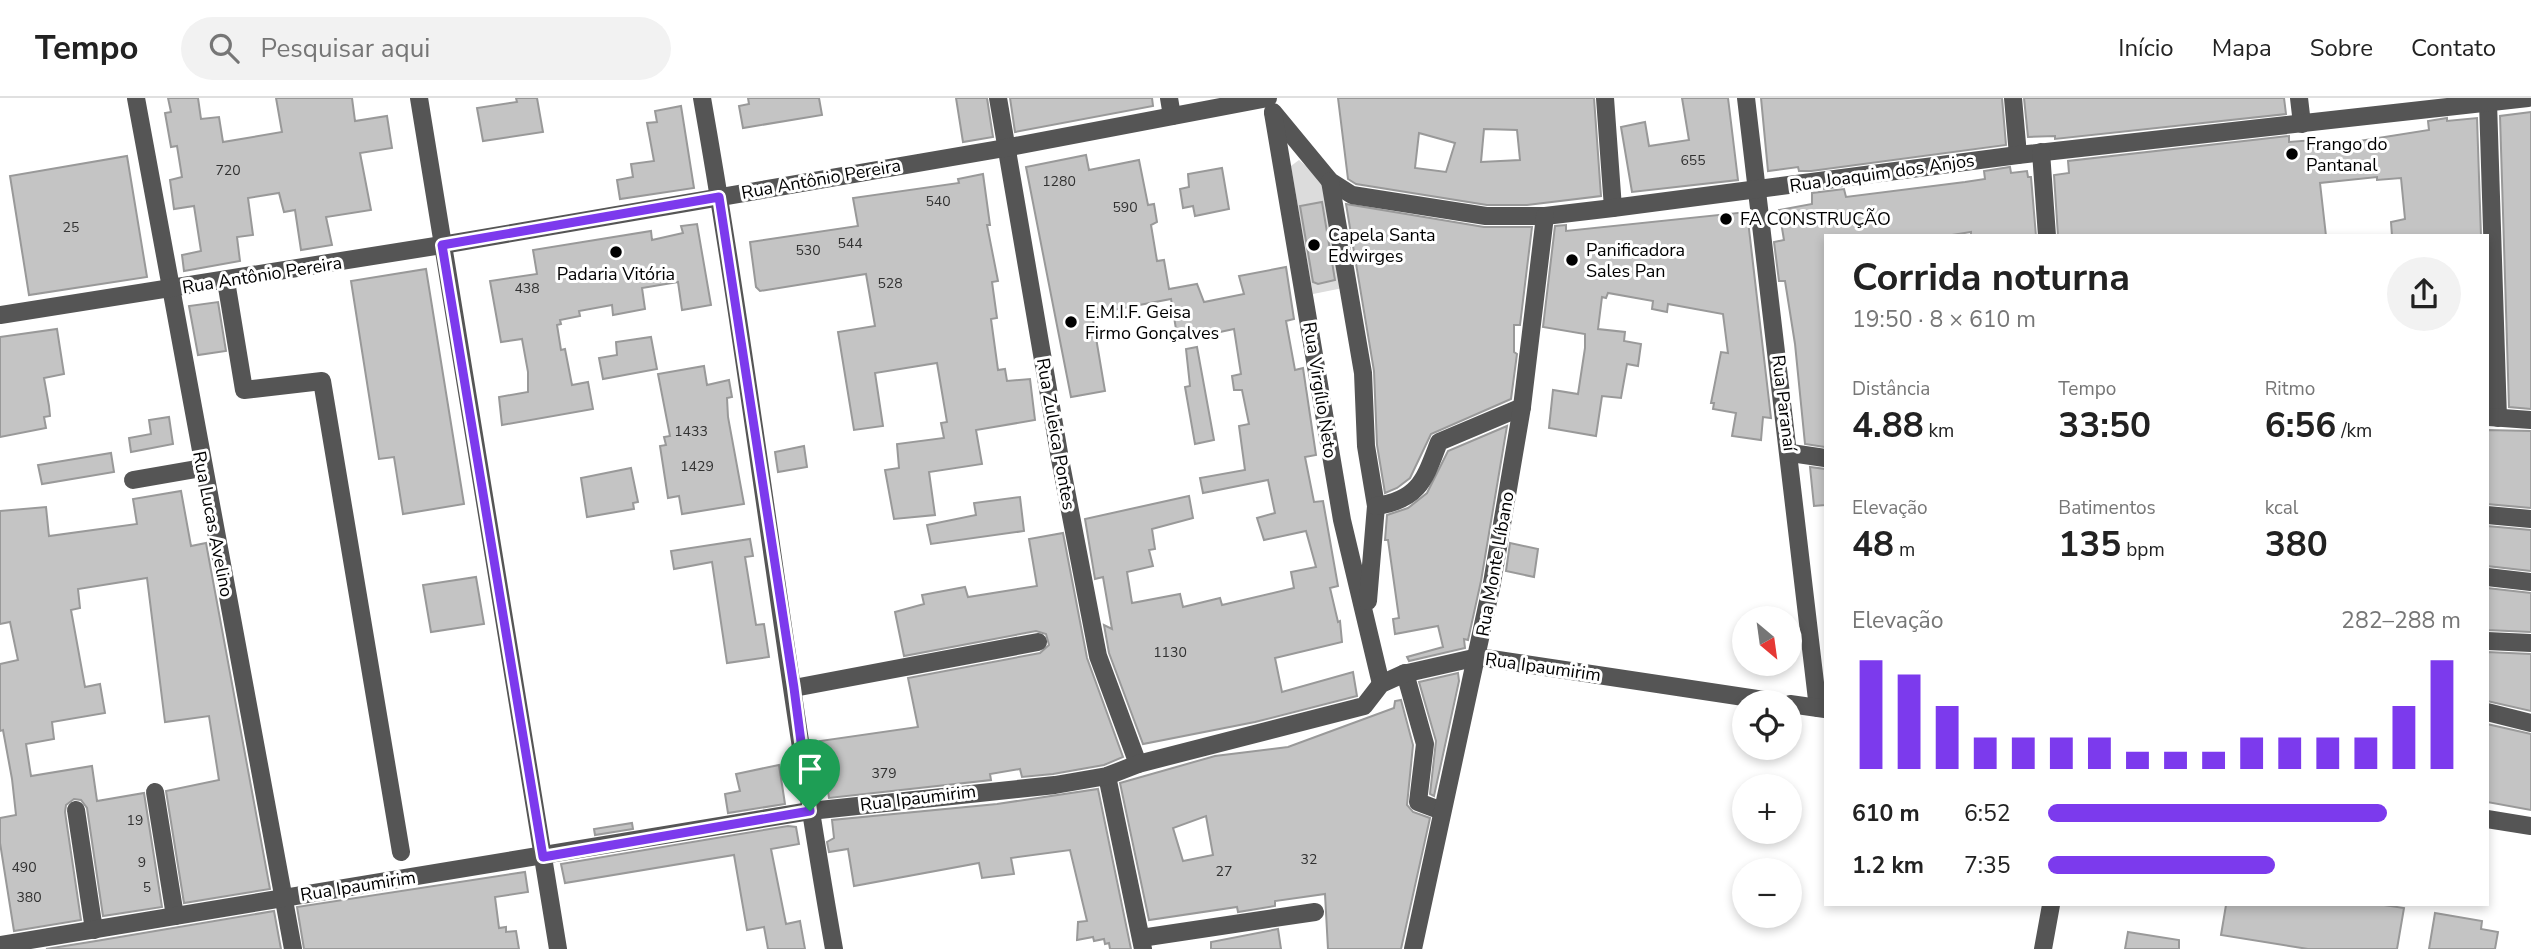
<!DOCTYPE html>
<html lang="pt">
<head>
<meta charset="utf-8">
<style>
	body { margin:0; font-family:"Nunito Sans",sans-serif; background:#f2f2f2; color:#222; height:100vh; display:flex; flex-direction:column; font-size:26px; white-space:nowrap }
	* { box-sizing:border-box; margin:0 }
	p { font-size:23px; color:#767676 }
	.icon { flex:none; width:38px; height:38px; fill:none; stroke:currentColor; stroke-width:2; stroke-linecap:round; stroke-linejoin:round }
	.map { position:relative; flex:1; overflow:hidden }
	.drawer { position:absolute; left:1824px; top:136px; width:665px; height:672px; display:flex; flex-direction:column; background:#fff; border-radius:0px; box-shadow:0 4px 10px #0003 }
	.drawer>* { flex:none }
	.needle { width:46px; rotate:151deg }
	.tools { position:absolute; left:1732px; top:508px; display:grid; gap:14px }
	.tools a { display:grid; place-items:center; width:70px; height:70px; border-radius:50%; background:#fff; box-shadow:0 4px 10px #0003; font-size:35px }
	.pin { position:absolute; display:grid; place-items:center; width:60px; height:60px; color:#fff; margin:-72px -30px; border-radius:50% 50% 50% 0; rotate:-45deg; box-shadow:0 0 7px #0007 }
	.pin .icon { rotate:45deg }
	.round { display:grid; place-items:center; flex:none; width:74px; height:74px; border-radius:37px; background:#f2f2f2 }
	.head { display:flex; align-items:center; justify-content:space-between; height:119px; padding:0 28px }
	h1 { font-size:38px; font-weight:700; line-height:52px }
	.stats { display:grid; grid-template-columns:repeat(3,1fr); gap:10px; height:119px; padding:7px 28px }
	.stats div { display:grid; align-content:center }
	.stats b { font-size:35px; font-weight:700 }
	.stats small { font-size:19px; font-weight:400 }
	.stats p { font-size:19px }
	.chart { height:196px; padding:14px 28px }
	.chart p { display:flex; justify-content:space-between }
	.chart svg { width:100%; height:126px; margin-top:7px; stroke:#7c3aed; stroke-width:6 }
	ul { padding:0 28px; list-style:none; font-size:23px }
	li { display:grid; grid-template-columns:112px 84px 1fr; align-items:center; height:52px }
	li i { height:18px; border-radius:9px; background:#7c3aed }
	header { display:flex; align-items:center; gap:42px; box-sizing:border-box; height:98px; padding:0 35px; background:#fff; border-bottom:2px solid #e0e0e0 }
	header strong { font-size:33px }
	nav { display:flex; gap:38px; margin-inline-start:auto; font-size:24px }
	.search { width:490px; height:63px; background:#f2f2f2; display:flex; align-items:center; gap:18px; box-sizing:border-box; padding:0 24px; border-radius:38px; color:#767676; font-size:26px }
	.map>svg:first-child { display:block }
	.green { fill:#dcdcdc }
	.building { fill:#c4c4c4; stroke:#999; stroke-width:2; fill-rule:evenodd }
	.lines { fill:none; stroke-linecap:round; stroke-linejoin:round }
	.minor { stroke:#555; stroke-width:18 }
	.route-casing { stroke:#fff; stroke-width:14 }
	.route { stroke:#7c3aed; stroke-width:9 }
	.poi-dot { fill:#000; stroke:#fff; stroke-width:2.5 }
	.labels { text-anchor:middle; stroke-width:6; stroke-linejoin:round; paint-order:stroke }
	.number-label { font-size:14px; fill:#313131 }
	.poi-label { font-size:18px; fill:#000; stroke:#fff; text-anchor:start }
	.street-label { font-size:18px; fill:#000; stroke:#fff }
</style>
</head>
<body>
<header>
<strong>Tempo</strong>
<div class="search"><svg class="icon" aria-label="search" viewBox="0 0 24 24"><circle cx="10" cy="10" r="6"/><path d="M15 15l6 6"/></svg>Pesquisar aqui</div>
<nav><a>Início</a><a>Mapa</a><a>Sobre</a><a>Contato</a></nav>
</header>
<div class="map">
<svg width="2531" height="851" viewBox="0 0 2531 851">
	<rect width="100%" height="100%" fill="#fff"/>
	<!-- green -->
	<path class="green" d="M1299 62 1328 87 1343 190 1313 196 1291 68Z"/>
	<!-- building -->
	<g class="building">
		<path d="M168 0H198L201 21 219 19 223 44 282 34 276 0H352L355 23 387 18 392 50 360 55 371 112 326 119 332 147 301 152 295 112 284 114 279 95 248 100 253 137 237 139 240 163 184 173 182 157 201 153 194 108 174 111 170 82 182 79 177 48 171 49 165 15 171 14Z"/>
		<path d="M516 0H537L543 34 483 43 477 10 517 4Z"/>
		<path d="M748 0H819L822 17 743 30 739 8 749 6Z"/>
		<path d="M956 0H987L993 39 963 44Z"/>
		<path d="M1010 0H1152L1153 8 1015 34Z"/>
		<path d="M1338 0H1594L1601 98 1527 107H1487L1356 86 1348 81ZM1484 31 1517 32 1520 62 1481 64ZM1419 35 1455 45 1446 74 1415 70Z"/>
		<path d="M1682 0H1728L1738 82 1632 94 1621 29 1645 24 1649 48 1689 42Z"/>
		<path d="M1761 0H2002L2006 47 1811 73H1799L1798 69 1768 73Z"/>
		<path d="M2024 0H2284L2286 16 2055 41V38L2028 39Z"/>
		<path d="M681 8 694 90 620 101 617 82 633 79 631 66 654 63 647 25 657 24 655 13Z"/>
		<path d="M2531 14V311L2509 309 2500 18Z"/>
		<path d="M2447 20V23L2477 20 2481 138H2392L2391 124 2405 121 2401 80 2377 82V79L2320 85 2326 138H2058L2054 77 2069 75 2068 63 2289 38V44L2314 42 2315 50 2429 32 2428 23Z"/>
		<path d="M1086 57 1089 72 1139 62 1148 107 1154 106 1157 124 1151 127 1157 163 1164 162 1169 191 1197 186 1204 204 1244 196 1239 178 1286 169 1294 221 1286 223 1295 272 1303 270 1316 357 1305 359 1314 404 1323 403 1338 488 1330 490 1338 524 1340 523 1342 544 1275 560 1282 594 1353 574 1357 598 1255 624 1143 646 1109 555 1104 527 1112 531 1103 479 1095 481 1085 421 1189 398 1193 420 1152 431 1155 451 1149 452 1153 468 1127 474 1132 505 1180 496 1183 509 1220 500 1222 507 1294 490 1291 474 1316 469 1306 433 1264 442 1257 420 1275 415 1268 382 1203 395 1200 380 1245 372 1239 328 1249 326 1242 292H1234L1232 278 1241 276 1234 231 1178 243 1171 201 1092 216 1105 293 1071 299 1026 69Z"/>
		<path d="M127 58 147 179 29 197 10 78Z"/>
		<path d="M2010 69 2011 75 2027 73 2028 79H2031L2036 138H1971V134L1946 138H1825V349L1805 346 1795 246 1785 183H1779L1774 144 1784 142 1779 112 1812 106V95L1844 91 1846 99 1965 84 1985 81 1984 73Z"/>
		<path d="M1222 70 1229 111 1195 118 1193 108 1183 110 1180 91 1189 89 1188 76Z"/>
		<path d="M983 76 990 127H987L998 183 992 184 997 220 991 221 998 272 1005 271 1007 283 1030 281 1035 322 976 332 982 366 929 374 935 417 894 421 885 372 899 370 897 346 944 340 941 325 947 324 937 265 875 275 883 328 854 332 838 234 875 228 866 176 760 193 756 189 750 144 858 128 853 100 959 85 958 81Z"/>
		<path d="M1322 104 1335 182 1318 186 1313 184 1300 108Z"/>
		<path d="M1346 106 1484 129H1532L1520 227H1514V254L1517 256 1511 301 1431 336 1410 380 1397 390 1385 395 1377 347 1374 273Z"/>
		<path d="M1747 114 1771 320 1763 319 1761 342 1732 338 1736 315 1713 311 1714 305H1711L1721 254 1728 255 1723 216 1668 206 1667 214 1652 211 1653 203 1608 195 1606 200 1602 199 1598 231 1625 234 1624 243 1641 246 1638 268 1627 266 1621 300 1602 298 1596 338 1549 330 1553 292 1578 296 1585 250V236L1543 229 1555 128 1566 127V133Z"/>
		<path d="M697 126 711 207 682 212 678 184 642 190 645 211 613 217 612 207 579 213 580 218 560 222 561 226 557 227 561 252 565 251 572 287 588 284 593 311 502 327 499 299 528 294V274L522 241 501 244 490 183 537 176 533 152 651 133 652 142 683 135 681 128Z"/>
		<path d="M426 171 464 406 403 416 394 359 379 361 351 183Z"/>
		<path d="M218 204 226 253 198 257 189 208Z"/>
		<path d="M57 231 64 276 44 280 49 308 50 318 44 319 46 330 0 339V239Z"/>
		<path d="M651 239 657 271 603 281 599 260 617 257 616 244Z"/>
		<path d="M1197 249 1214 342 1195 346 1185 289 1190 288 1186 251Z"/>
		<path d="M704 268 707 287 729 282 732 299 727 300 728 319 744 406 682 416 679 398 668 400 660 348 666 347 664 339 670 338 658 276Z"/>
		<path d="M169 319 173 346 131 354 129 340 151 336 149 322Z"/>
		<path d="M1507 328 1481 483 1468 542 1464 541 1465 550 1409 563 1407 559 1443 549 1438 528 1395 536 1393 521 1399 520 1388 442H1385L1387 417 1408 410 1427 395 1448 353Z"/>
		<path d="M2487 332 2531 333V410L2487 406Z"/>
		<path d="M804 348 807 369 778 374 775 354Z"/>
		<path d="M111 355 114 374 42 386 38 367Z"/>
		<path d="M1810 369 1825 371V407L1814 408Z"/>
		<path d="M631 370 638 404 633 405 634 411 587 419 581 380Z"/>
		<path d="M181 393 191 448 206 445 270 791 184 805 166 693 219 682 209 618 165 624 147 480 78 491 80 510 71 512 85 589 100 586 105 615 52 624 54 641 26 646 31 678 92 668 97 703 144 695 162 809 103 818 87 710 81 702 74 701 66 707 65 714 81 822 14 833 0 745V720L16 717 12 681 3 632 0 633V566L18 562 10 524 0 526V413L46 409 49 438 137 426 133 401Z"/>
		<path d="M1020 399 1024 433 931 446 927 427 976 417 974 405Z"/>
		<path d="M2487 428 2531 432V473L2487 468Z"/>
		<path d="M1063 435 1087 560 1123 659 1104 667 1053 676 1022 679 1020 671 990 676 991 682 829 700 820 643 918 629 908 580 1040 555 1049 547 1046 536 1036 533 904 558 895 514 924 506 922 497 965 489 968 499 1037 488 1029 441Z"/>
		<path d="M750 441 753 458 745 459 756 527 764 526 769 559 727 565 712 464 674 471 671 453Z"/>
		<path d="M1510 445 1538 451 1534 479 1506 473Z"/>
		<path d="M476 479 484 526 431 534 423 487Z"/>
		<path d="M2487 490 2531 495V534L2487 532Z"/>
		<path d="M2487 554 2531 556V613L2487 603Z"/>
		<path d="M1458 575 1459 583 1434 698 1430 696 1436 643 1419 584Z"/>
		<path d="M1401 602 1413 647 1407 707 1413 714 1430 720 1401 851H1328L1325 796 1275 803V808L1238 814 1237 809 1149 822 1120 685 1215 658 1288 649 1394 610 1395 603ZM1206 718 1213 757 1183 763 1173 730Z"/>
		<path d="M2487 626 2531 636V712L2487 704Z"/>
		<path d="M779 667 785 706 728 715 725 696 740 693 736 676Z"/>
		<path d="M1098 691 1131 851H1110L1109 845 1105 846 1104 841 1094 843 1093 839 1077 842 1078 824 1087 823 1070 752 1011 760 1014 776 982 780 979 765 854 788 848 751 829 754 827 744 834 740 832 722 997 706Z"/>
		<path d="M632 725 633 731 595 737 594 731Z"/>
		<path d="M788 728 796 729 799 746 771 751 786 826 800 823 805 851H768L764 829 747 832 734 757 565 785 561 766Z"/>
		<path d="M525 774 528 794 495 799 499 830 506 829V834L516 833 519 851H304L297 809Z"/>
		<path d="M2226 807H2384L2404 810 2397 851H2308L2221 837Z"/>
		<path d="M274 813 281 851H46L96 843Z"/>
		<path d="M2435 815 2482 823 2481 831 2498 834 2495 851H2429Z"/>
		<path d="M1278 831 1281 851H1211V844Z"/>
		<path d="M2128 834 2179 842V851H2125Z"/>
	</g>
	<g class="lines">
		<!-- minor -->
		<g class="minor">
			<path d="M136 0 293 851"/>
			<path d="M419 0 558 851"/>
			<path d="M702 0C752 283 784 568 834 851"/>
			<path d="M998 0 1060 361 1098 558 1138 666"/>
			<path d="M1169 0 1172 18"/>
			<path d="M1605 0 1613 110"/>
			<path d="M1746 0 1818 610"/>
			<path d="M2013 0 2018 57"/>
			<path d="M2299 0 2302 26"/>
			<path d="M2488 4 2498 320"/>
			<path d="M1273 14 1330 83 1352 97 1486 118H1545L1613 110 2018 57 2528 0"/>
			<path d="M1273 15 1342 422 1381 586"/>
			<path d="M2041 54 2047 138"/>
			<path d="M1330 83 1363 275 1366 348 1376 408 1368 503"/>
			<path d="M226 183 244 292 322 283 401 754"/>
			<path d="M0 217 442 147 1005 50 1268 0"/>
			<path d="M2489 319 2531 322"/>
			<path d="M1791 355 1825 360"/>
			<path d="M133 382 202 370"/>
			<path d="M1376 408C1420 402 1425 380 1439 344L1522 309"/>
			<path d="M2487 417 2531 421"/>
			<path d="M2487 479 2531 484"/>
			<path d="M2487 543 2531 545"/>
			<path d="M1405 575 1425 646 1418 704 1442 713"/>
			<path d="M794 590 1038 544"/>
			<path d="M1790 606 1825 611"/>
			<path d="M2487 614 2531 625"/>
			<path d="M1107 678 1143 851"/>
			<path d="M155 694 175 818"/>
			<path d="M76 712 94 832"/>
			<path d="M2487 721 2531 728"/>
			<path d="M1141 840 1315 814"/>
			<path d="M0 847 810 713 1055 687 1107 678 1138 666 1364 608 1381 586 1403 576 1478 559 1777 604"/>
			<path d="M1413 851 1492 485 1522 309 1545 118"/>
			<path d="M2043 851 2051 807"/>
		</g>
	</g>
	<g class="lines">
		<defs>
			<path id="route" d="M719 99 794 590 810 713 543 759 442 147Z"/>
		</defs>
		<!-- route casing -->
		<use href="#route" class="route-casing"/>
		<!-- route -->
		<use href="#route" class="route"/>
	</g>
	<!-- markers -->
	<g class="poi-dot">
		<circle cx="2292" cy="56" r="7"/>
		<circle cx="1726" cy="121" r="7"/>
		<circle cx="1314" cy="147" r="7"/>
		<circle cx="616" cy="154" r="7"/>
		<circle cx="1572" cy="162" r="7"/>
		<circle cx="1071" cy="224" r="7"/>
	</g>
	<g class="labels">
		<!-- number labels -->
		<g class="number-label">
			<text x="1693" y="67">655</text>
			<text x="228" y="77">720</text>
			<text x="1059" y="88">1280</text>
			<text x="938" y="108">540</text>
			<text x="1125" y="114">590</text>
			<text x="71" y="134">25</text>
			<text x="850" y="150">544</text>
			<text x="808" y="157">530</text>
			<text x="890" y="190">528</text>
			<text x="527" y="195">438</text>
			<text x="691" y="338">1433</text>
			<text x="697" y="373">1429</text>
			<text x="1170" y="559">1130</text>
			<text x="884" y="680">379</text>
			<text x="135" y="727">19</text>
			<text x="1309" y="766">32</text>
			<text x="142" y="769">9</text>
			<text x="24" y="774">490</text>
			<text x="1224" y="778">27</text>
			<text x="147" y="794">5</text>
			<text x="29" y="804">380</text>
		</g>
		<!-- poi labels -->
		<g class="poi-label">
			<text x="2306" y="52">Frango do<tspan x="2306" dy="21">Pantanal</tspan></text>
			<text x="1740" y="127">FA CONSTRUÇÃO</text>
			<text x="1328" y="143">Capela Santa<tspan x="1328" dy="21">Edwirges</tspan></text>
			<text x="1586" y="158">Panificadora<tspan x="1586" dy="21">Sales Pan</tspan></text>
			<text x="616" y="182" text-anchor="middle">Padaria Vitória</text>
			<text x="1085" y="220">E.M.I.F. Geisa<tspan x="1085" dy="21">Firmo Gonçalves</tspan></text>
		</g>
		<!-- street labels -->
		<g class="street-label">
			<text transform="translate(1882 75) rotate(-8)" y="6">Rua Joaquim dos Anjos</text>
			<text transform="translate(821 81) rotate(-10)" y="6">Rua Antônio Pereira</text>
			<text transform="translate(262 177) rotate(-9)" y="6">Rua Antônio Pereira</text>
			<text transform="translate(1320 292) rotate(81)" y="6">Rua Virgílio Neto</text>
			<text transform="translate(1784 305) rotate(83)" y="6">Rua Paranaí</text>
			<text transform="translate(1056 336) rotate(80)" y="6">Rua Zuleica Pontes</text>
			<text transform="translate(213 426) rotate(79)" y="6">Rua Lucas Avelino</text>
			<text transform="translate(1495 466) rotate(-80)" y="6">Rua Monte Líbano</text>
			<text transform="translate(1543 569) rotate(8)" y="6">Rua Ipaumirim</text>
			<text transform="translate(918 700) rotate(-7)" y="6">Rua Ipaumirim</text>
			<text transform="translate(358 788) rotate(-9)" y="6">Rua Ipaumirim</text>
		</g>
	</g>
</svg>
<div class="tools">
<a><svg class="needle" viewBox="-14 -14 28 28"><path d="M0-13l5 13h-10z" fill="#e53935"/><path d="M0 13l5-13h-10z" fill="#767676"/></svg></a>
<a><svg class="icon" aria-label="locate" viewBox="0 0 24 24"><circle cx="12" cy="12" r="6"/><path d="M12 2v4M12 18v4M2 12h4M18 12h4"/></svg></a>
<a>+</a>
<a>−</a>
</div>
<div class="pin" style="left:810px;top:713px;background:#1e9e55"><svg class="icon" aria-label="arrive" viewBox="0 0 24 24"><path d="M6 21V4h12l-3 4 3 4H6"/></svg></div>
<section class="drawer">
<div class="head"><div><h1>Corrida noturna</h1><p>19:50 · 8 × 610 m</p></div><a class="round"><svg class="icon" aria-label="share" viewBox="0 0 24 24"><path d="M12 15V3M7 8l5-5 5 5M5 13v7h14v-7"/></svg></a></div>
<div class="stats">
<div><p>Distância</p><b>4.88<small> km</small></b></div>
<div><p>Tempo</p><b>33:50</b></div>
<div><p>Ritmo</p><b>6:56<small> /km</small></b></div>
</div>
<div class="stats">
<div><p>Elevação</p><b>48<small> m</small></b></div>
<div><p>Batimentos</p><b>135<small> bpm</small></b></div>
<div><p>kcal</p><b>380</b></div>
</div>
<div class="chart"><p><span>Elevação</span>282–288 m</p>
<svg viewBox="0 0 160 44" preserveAspectRatio="none"><path d="M5 44V6M15 44V11M25 44V22M35 44V33M45 44V33M55 44V33M65 44V33M75 44V38M85 44V38M95 44V38M105 44V33M115 44V33M125 44V33M135 44V33M145 44V22M155 44V6"/></svg>
</div>
<ul>
<li><b>610 m</b>6:52<i style="width:82%"></i></li>
<li><b>1.2 km</b>7:35<i style="width:55%"></i></li>
</ul>
</section>
</div>
</body>
</html>
